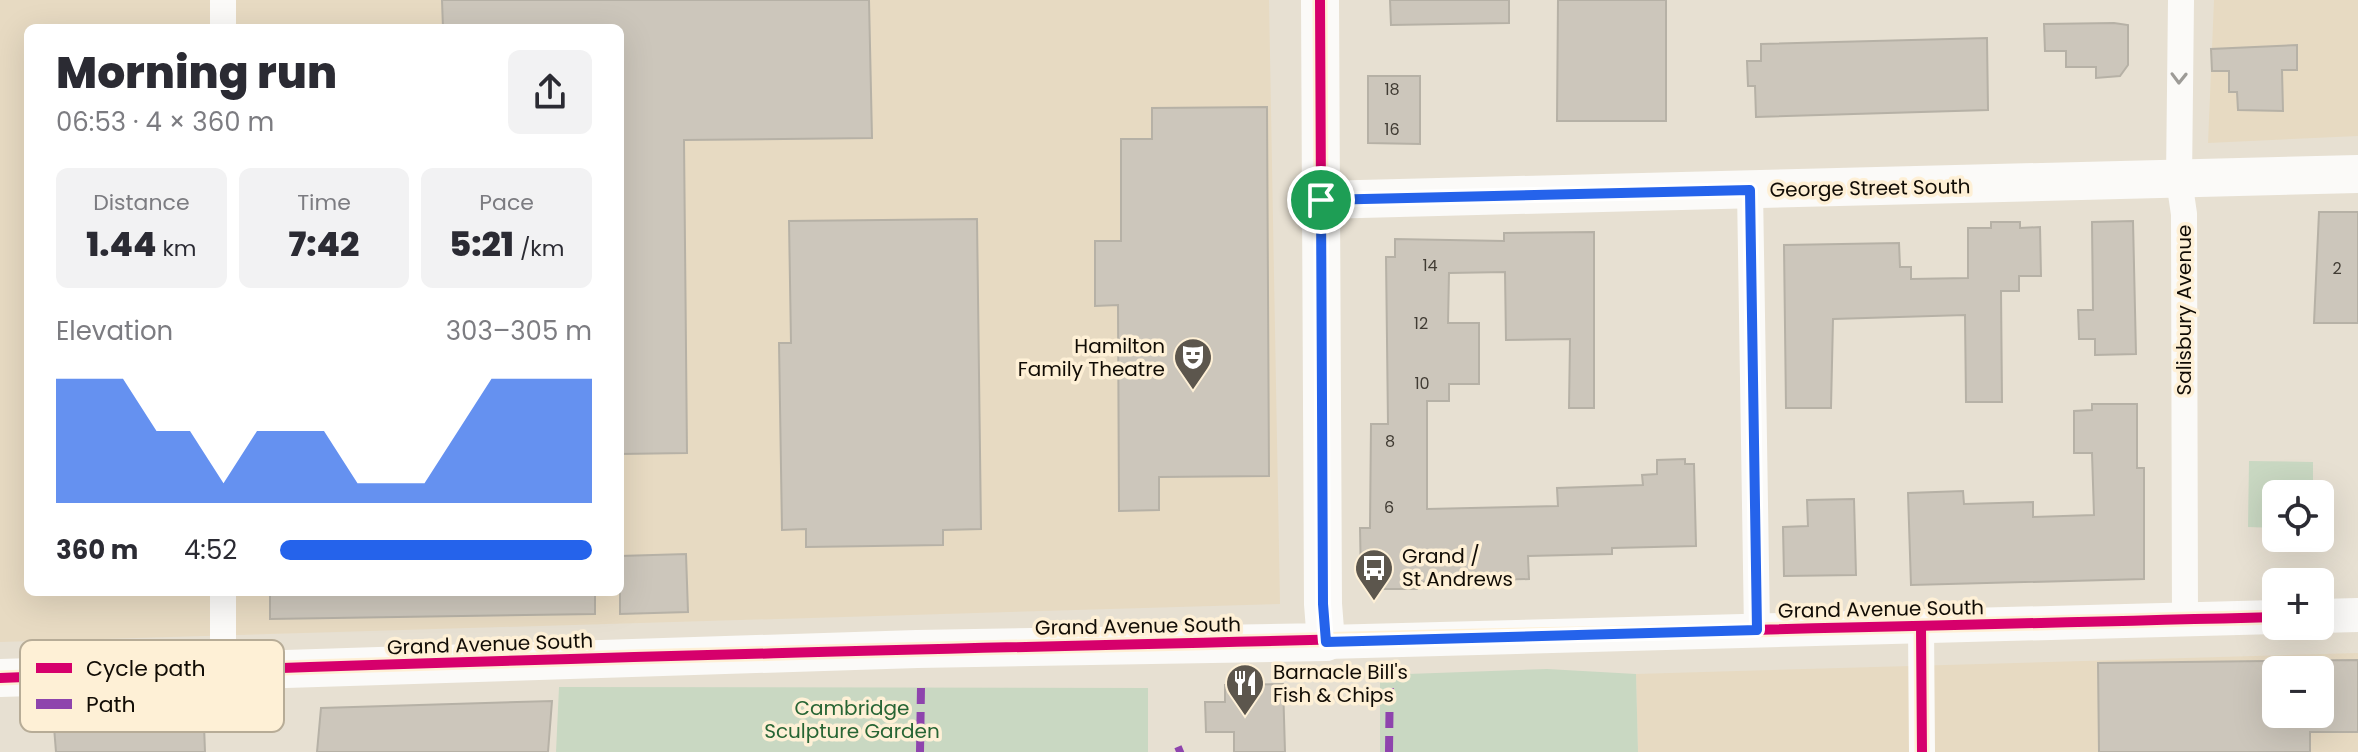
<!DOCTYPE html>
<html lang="en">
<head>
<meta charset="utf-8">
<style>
	body { margin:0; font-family:Poppins,sans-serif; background:#f2f2f3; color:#2b2b33; height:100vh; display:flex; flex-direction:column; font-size:30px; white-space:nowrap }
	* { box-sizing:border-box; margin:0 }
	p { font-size:26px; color:#7c7c81 }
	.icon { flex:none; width:44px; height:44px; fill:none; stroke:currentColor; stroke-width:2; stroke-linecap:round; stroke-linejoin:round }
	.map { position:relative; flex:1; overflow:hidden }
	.drawer { position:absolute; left:24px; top:24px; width:600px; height:572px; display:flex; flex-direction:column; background:#fff; border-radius:12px; box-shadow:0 8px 32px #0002 }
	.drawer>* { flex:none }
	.controls { position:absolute; left:2262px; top:480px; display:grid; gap:16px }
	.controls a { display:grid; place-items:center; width:72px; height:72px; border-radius:12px; background:#fff; box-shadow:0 8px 32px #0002; font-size:40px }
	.pin { position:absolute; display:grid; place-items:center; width:68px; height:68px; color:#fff; margin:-34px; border:4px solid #fff; border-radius:50%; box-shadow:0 2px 8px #0007 }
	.round { display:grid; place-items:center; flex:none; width:84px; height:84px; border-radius:12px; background:#f2f2f3 }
	.overview { display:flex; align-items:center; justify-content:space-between; height:136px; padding:0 32px }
	h1 { font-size:44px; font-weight:800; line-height:60px }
	.figures { display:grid; grid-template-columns:repeat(3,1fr); gap:12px; height:136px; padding:8px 32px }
	.figures div { display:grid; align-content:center; border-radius:12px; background:#f2f2f3; text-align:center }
	.figures b { font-size:34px; font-weight:800 }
	.figures small { font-size:22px; font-weight:400 }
	.figures p { font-size:22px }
	.chart { height:224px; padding:16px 32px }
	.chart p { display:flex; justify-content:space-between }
	.chart svg { width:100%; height:144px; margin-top:8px; fill:#2563eb; opacity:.7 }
	ul { padding:0 32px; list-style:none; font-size:26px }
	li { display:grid; grid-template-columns:128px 96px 1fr; align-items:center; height:60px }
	li i { height:20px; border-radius:10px; background:#2563eb }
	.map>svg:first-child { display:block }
	.built { fill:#e7dac2; fill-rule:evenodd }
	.green { fill:#c9d8c2 }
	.building { fill:#ccc6bb; stroke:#b6b1a6; stroke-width:2; fill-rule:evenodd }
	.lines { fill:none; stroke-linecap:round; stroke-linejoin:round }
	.minor { stroke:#fbfaf8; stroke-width:26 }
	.tertiary { stroke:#fbfaf8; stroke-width:34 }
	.secondary { stroke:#fbfaf8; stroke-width:38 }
	.quiet { stroke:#8e44ad; stroke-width:8; stroke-dasharray:16 8; stroke-linecap:butt }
	.cycleway-casing { stroke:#fef0d6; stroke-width:15 }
	.cycleway { stroke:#d6006c; stroke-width:10 }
	.oneway { stroke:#9d9b97 }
	.route-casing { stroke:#fff; stroke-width:16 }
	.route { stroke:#2563eb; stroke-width:10 }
	.labels { text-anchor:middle; stroke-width:7; stroke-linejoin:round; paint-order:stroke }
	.number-label { font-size:16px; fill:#413c34 }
	.street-label { font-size:20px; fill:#110c05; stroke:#fef0d6 }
	.poi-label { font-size:20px; fill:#110c05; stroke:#fef0d6; text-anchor:start }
	.park-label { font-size:20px; fill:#276534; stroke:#fef0d6 }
	.key { fill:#fef0d6; stroke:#b7ac97; stroke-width:2 }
	.key-label { font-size:22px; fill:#110c05 }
</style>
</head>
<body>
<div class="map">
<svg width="2358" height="752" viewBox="0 0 2358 752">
	<rect width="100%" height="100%" fill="#e7e0d2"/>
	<!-- built -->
	<g class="built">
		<path d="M0 0H1269L1280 604 0 642ZM28 28H620V592H28Z"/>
		<path d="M2214 0H2358V136L2208 143Z"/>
		<path d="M2358 653V752H1638L1636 674ZM2276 670H2320V714H2276Z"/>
	</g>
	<!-- green -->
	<g class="green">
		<path d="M2249 461 2313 462V494H2276V528L2248 527Z"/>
		<path d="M1547 669 1636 674 1638 752H1380V675Z"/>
		<path d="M559 687 1148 688V752H556Z"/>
	</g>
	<!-- building -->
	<g class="building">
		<path d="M442 0H869L872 138 684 140 687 453 620 454V28H443Z"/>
		<path d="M1390 0H1509V23L1391 25Z"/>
		<path d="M1558 0H1666V121H1557Z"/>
		<path d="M2114 23 2128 25V65L2120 76 2096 78V67H2066V51H2045L2044 24Z"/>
		<path d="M1987 38 1988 110 1756 117 1755 86H1748L1747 61H1761V44Z"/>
		<path d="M2297 45V70H2282L2283 111 2238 110 2237 92H2229V71H2212L2211 49Z"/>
		<path d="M1368 76H1420V144L1368 143Z"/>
		<path d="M1267 107 1269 476 1159 477V510L1119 511 1118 305 1095 306V241H1121V139H1152V108Z"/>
		<path d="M2319 212H2358V323H2314Z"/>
		<path d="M977 219 981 529 943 530V545L806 547V529L782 530 779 343H791L789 221Z"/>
		<path d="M2133 221 2136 354 2095 355V339H2079L2078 310H2093L2092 222Z"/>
		<path d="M1991 222H2020V228L2040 227 2041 276H2019V291H2001L2002 402H1966L1965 315 1833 319 1831 408H1786L1784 245 1899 243 1900 267H1911V279L1968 278V228H1991Z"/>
		<path d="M1594 232V408H1569L1570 339 1506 340 1505 272 1449 273 1448 323H1479V384H1449V401H1427V509L1558 506 1557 488 1643 485 1642 475 1657 474V460L1685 459V464H1694L1696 546 1612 548V554L1528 556 1529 579 1417 582V589H1369L1361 580 1360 528H1370L1371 424H1388L1386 257H1395V239L1504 241V233Z"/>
		<path d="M2092 404H2137V468H2144V579L1911 585 1908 493 1963 491 1964 504 2033 502V517L2094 515 2092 453H2074V411L2092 410Z"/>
		<path d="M1854 499 1856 575 1784 576 1783 527 1808 526 1807 500Z"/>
		<path d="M686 554 688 612 620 614V556Z"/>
		<path d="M270 592H595V614L270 619Z"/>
		<path d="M2358 660V732H2310V752H2099L2098 663ZM2276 670H2320V714H2276Z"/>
		<path d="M1283 684 1285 752H1234V732H1206L1205 702H1225V685Z"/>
		<path d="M552 701 548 752H317L321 708Z"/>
		<path d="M117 725H204L205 752H56L54 727Z"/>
	</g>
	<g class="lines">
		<!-- minor -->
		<g class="minor">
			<path d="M2181 0 2179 180 2184 214 2185 620"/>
			<path d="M223 28V0"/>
			<path d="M1750 190 1757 630"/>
			<path d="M1921 626 1922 752"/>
			<path d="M223 670V592"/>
		</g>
		<!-- tertiary -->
		<g class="tertiary">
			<path d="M2320 616 2358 615"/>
			<path d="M1326 642 2276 617"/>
		</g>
		<!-- secondary -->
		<g class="secondary">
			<path d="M1321 200 2358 174"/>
			<path d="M0 678 917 649 1326 642 1323 604 1320 0"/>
		</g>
		<!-- quiet -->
		<g class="quiet">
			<path d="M920 752 921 687"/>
			<path d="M1176 752 1183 749"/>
			<path d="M1389 752 1390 670"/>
		</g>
		<defs>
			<g id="cycleway">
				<path d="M1320 0 1323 604 1326 642"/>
				<path d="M1921 626 1922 752"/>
				<path d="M0 678C758 649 1517 637 2276 617"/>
			</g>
		</defs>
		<!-- cycleway casing -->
		<use href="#cycleway" class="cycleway-casing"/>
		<!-- cycleway -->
		<use href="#cycleway" class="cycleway"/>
	</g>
	<!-- one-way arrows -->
	<defs><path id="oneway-chevron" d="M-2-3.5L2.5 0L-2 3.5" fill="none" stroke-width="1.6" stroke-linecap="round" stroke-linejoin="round" transform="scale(2)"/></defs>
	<use class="oneway" href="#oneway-chevron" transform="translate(2179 78) rotate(91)"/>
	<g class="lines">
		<defs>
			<path id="route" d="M1750 190 1757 630 1326 642 1323 604 1321 200Z"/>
		</defs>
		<!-- route casing -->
		<use href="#route" class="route-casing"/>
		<!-- route -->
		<use href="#route" class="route"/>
	</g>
	<!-- icons -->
	<defs>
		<symbol id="theatre-pin" viewBox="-11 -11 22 30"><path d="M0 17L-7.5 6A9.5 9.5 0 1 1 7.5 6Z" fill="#5c564d" stroke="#fef0d6"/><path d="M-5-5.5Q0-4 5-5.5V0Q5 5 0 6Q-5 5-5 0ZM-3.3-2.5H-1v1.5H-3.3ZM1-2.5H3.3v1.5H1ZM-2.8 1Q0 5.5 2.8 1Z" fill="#fff"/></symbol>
		<symbol id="bus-pin" viewBox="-11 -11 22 30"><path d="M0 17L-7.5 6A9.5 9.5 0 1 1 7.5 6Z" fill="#5c564d" stroke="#fef0d6"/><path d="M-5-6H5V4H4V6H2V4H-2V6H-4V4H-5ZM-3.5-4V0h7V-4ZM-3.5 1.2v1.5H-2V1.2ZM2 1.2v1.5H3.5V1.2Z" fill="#fff"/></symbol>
		<symbol id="restaurant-pin" viewBox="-11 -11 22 30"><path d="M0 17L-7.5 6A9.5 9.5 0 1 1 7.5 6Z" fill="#5c564d" stroke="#fef0d6"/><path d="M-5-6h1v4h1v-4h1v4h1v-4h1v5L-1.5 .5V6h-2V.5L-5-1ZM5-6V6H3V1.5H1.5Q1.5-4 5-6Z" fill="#fff"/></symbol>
	</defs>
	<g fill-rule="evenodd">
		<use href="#theatre-pin" x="1171" y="335" width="44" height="60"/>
		<use href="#bus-pin" x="1352" y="546" width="44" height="60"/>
		<use href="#restaurant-pin" x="1223" y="661" width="44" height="60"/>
	</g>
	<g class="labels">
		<!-- number labels -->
		<g class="number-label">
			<text x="1392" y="95">18</text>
			<text x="1392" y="135">16</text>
			<text x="1430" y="271">14</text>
			<text x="2337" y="274">2</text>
			<text x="1421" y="329">12</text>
			<text x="1422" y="389">10</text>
			<text x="1390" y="447">8</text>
			<text x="1389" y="513">6</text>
		</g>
		<!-- street labels -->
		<g class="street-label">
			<text transform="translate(1870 188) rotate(-1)" y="7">George Street South</text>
			<text transform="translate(2184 310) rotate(-90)" y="7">Salisbury Avenue</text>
			<text transform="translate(1881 609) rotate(-1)" y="7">Grand Avenue South</text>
			<text transform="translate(1138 626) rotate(-1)" y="7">Grand Avenue South</text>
			<text transform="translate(490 644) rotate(-2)" y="7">Grand Avenue South</text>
		</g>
		<!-- poi labels -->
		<g class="poi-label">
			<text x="1165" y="353" text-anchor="end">Hamilton<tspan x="1165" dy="23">Family Theatre</tspan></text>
			<text x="1402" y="563">Grand /<tspan x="1402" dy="23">St Andrews</tspan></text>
			<text x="1273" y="679">Barnacle Bill's<tspan x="1273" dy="23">Fish &amp; Chips</tspan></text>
		</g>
		<!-- park labels -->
		<g class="park-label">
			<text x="852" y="715">Cambridge<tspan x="852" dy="23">Sculpture Garden</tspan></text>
		</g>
	</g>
	<!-- legend -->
	<rect x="20" y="640" width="264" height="92" rx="12" class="key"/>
	<rect x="36" y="663" width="36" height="10" fill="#d6006c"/>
	<rect x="36" y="699" width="36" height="10" fill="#8e44ad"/>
	<g class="key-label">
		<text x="86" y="676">Cycle path</text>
		<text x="86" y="712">Path</text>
	</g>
</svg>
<div class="controls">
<a><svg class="icon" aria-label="locate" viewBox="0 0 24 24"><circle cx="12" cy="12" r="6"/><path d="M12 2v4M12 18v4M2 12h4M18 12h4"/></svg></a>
<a>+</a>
<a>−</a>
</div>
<div class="pin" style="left:1321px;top:200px;background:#1e9e55"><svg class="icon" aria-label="arrive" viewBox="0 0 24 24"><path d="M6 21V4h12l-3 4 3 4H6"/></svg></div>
<section class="drawer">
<div class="overview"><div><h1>Morning run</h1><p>06:53 · 4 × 360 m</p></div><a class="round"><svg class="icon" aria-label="share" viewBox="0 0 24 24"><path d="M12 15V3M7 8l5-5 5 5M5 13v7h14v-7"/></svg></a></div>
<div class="figures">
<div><p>Distance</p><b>1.44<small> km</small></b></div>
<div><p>Time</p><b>7:42</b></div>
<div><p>Pace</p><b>5:21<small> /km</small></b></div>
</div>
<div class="chart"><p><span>Elevation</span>303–305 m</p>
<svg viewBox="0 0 160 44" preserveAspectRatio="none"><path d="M0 44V6L10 6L20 6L30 22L40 22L50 38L60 22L70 22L80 22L90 38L100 38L110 38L120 22L130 6L140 6L150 6L160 6V44z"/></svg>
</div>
<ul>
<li><b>360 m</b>4:52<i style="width:100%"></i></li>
</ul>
</section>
</div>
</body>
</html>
